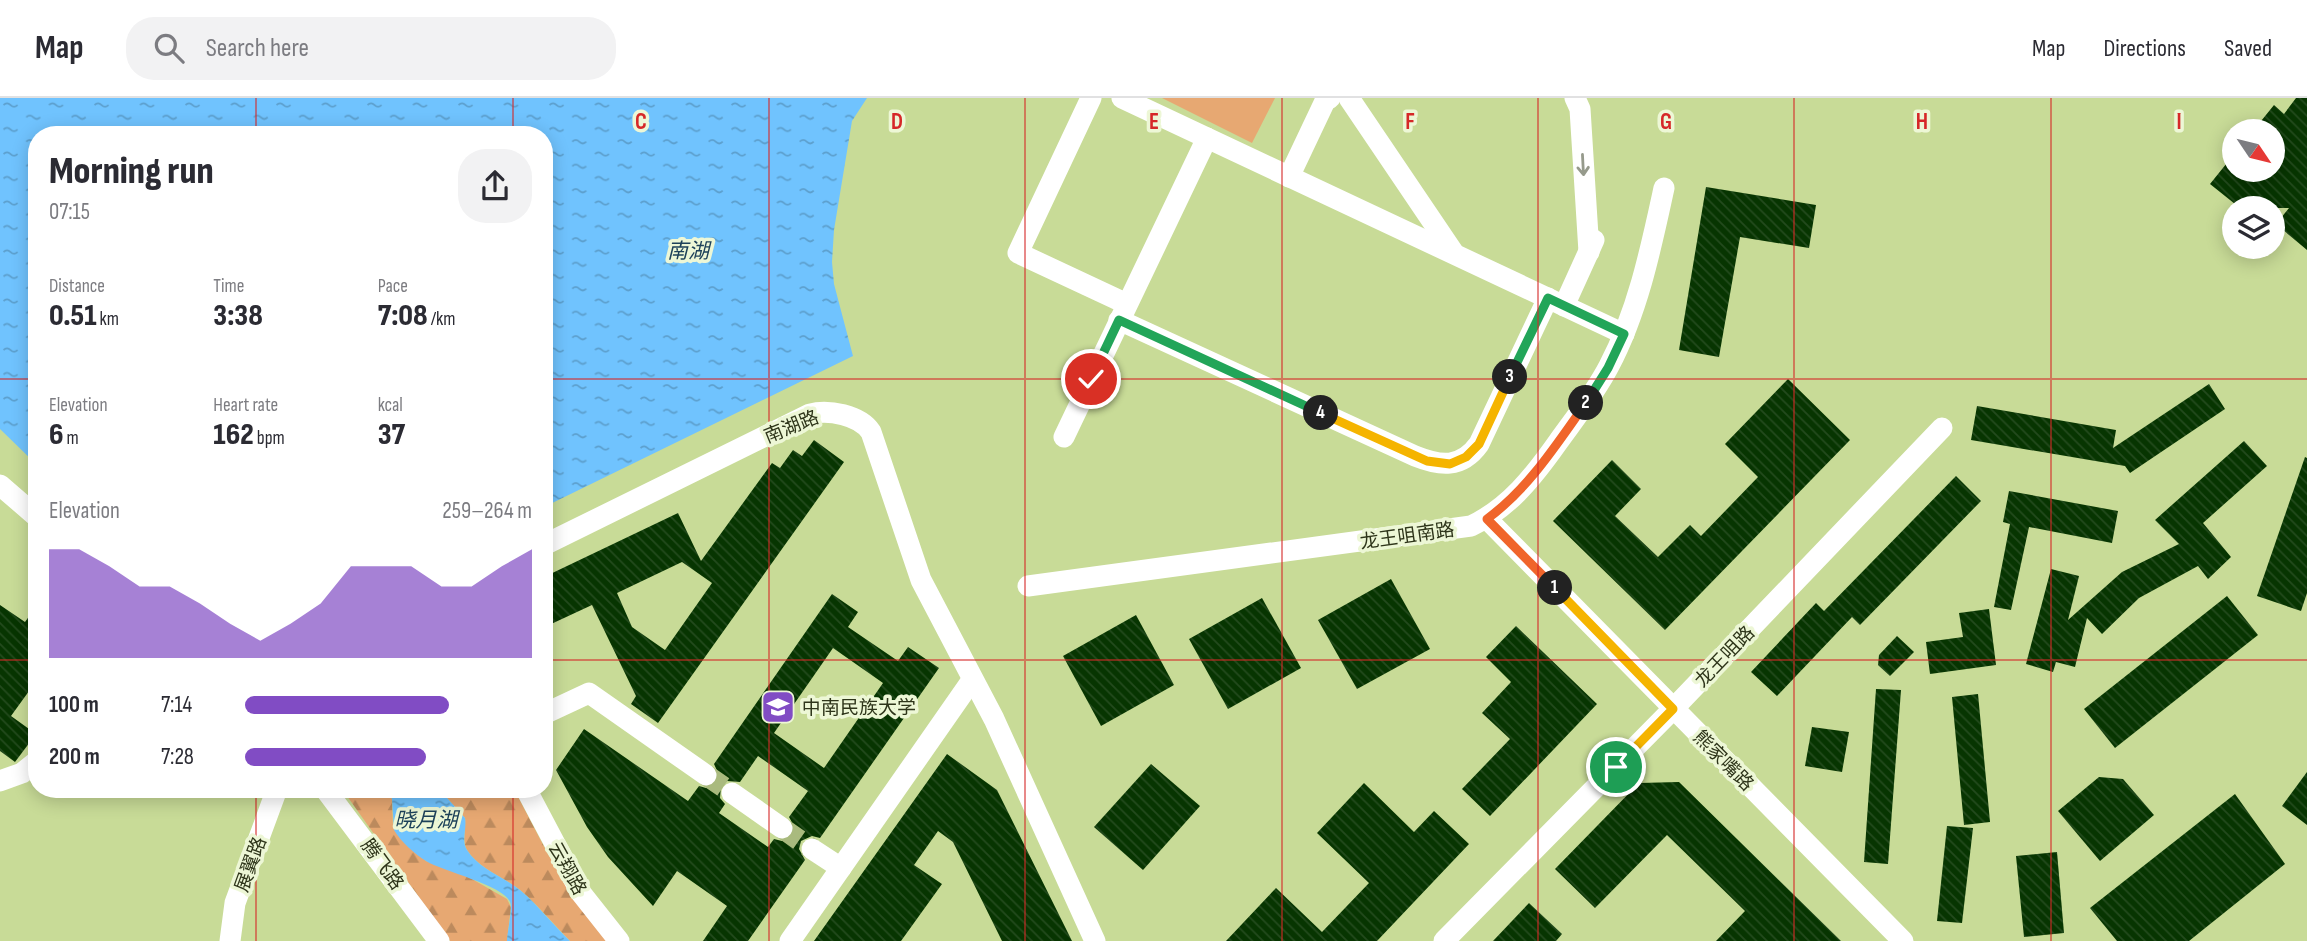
<!DOCTYPE html>
<html lang="en">
<head>
<meta charset="utf-8">
<style>
	body { margin:0; font-family:"Sofia Sans Condensed","Noto Sans SC",sans-serif; background:#f2f2f3; color:#2b2b33; height:100vh; display:flex; flex-direction:column; font-size:26px; white-space:nowrap }
	* { box-sizing:border-box; margin:0 }
	p { font-size:23px; color:#7c7c81 }
	.icon { flex:none; width:38px; height:38px; fill:none; stroke:currentColor; stroke-width:2; stroke-linecap:round; stroke-linejoin:round }
	.map { position:relative; flex:1; overflow:hidden }
	.side { position:absolute; left:28px; top:28px; width:525px; height:672px; display:flex; flex-direction:column; background:#fff; border-radius:28px; box-shadow:0 4px 18px #0003 }
	.side>* { flex:none }
	.needle { width:46px; rotate:125deg }
	.buttons { position:absolute; left:2222px; top:21px; display:grid; gap:14px }
	.buttons a { display:grid; place-items:center; width:63px; height:63px; border-radius:50%; background:#fff; box-shadow:0 4px 18px #0003; font-size:35px }
	.pin { position:absolute; display:grid; place-items:center; width:60px; height:60px; color:#fff; margin:-30px; border:4px solid #fff; border-radius:50%; box-shadow:0 2px 7px #0007 }
	.km { position:absolute; width:35px; height:35px; margin:-18px; border-radius:50%; background:#222; color:#fff; font-size:19px; line-height:35px; text-align:center }
	.round { display:grid; place-items:center; flex:none; width:74px; height:74px; border-radius:28px; background:#f2f2f3 }
	.summary { display:flex; align-items:center; justify-content:space-between; height:119px; padding:0 21px }
	h1 { font-size:38px; font-weight:800; line-height:52px }
	.metrics { display:grid; grid-template-columns:repeat(3,1fr); gap:10px; height:119px; padding:7px 21px }
	.metrics div { display:grid; align-content:center }
	.metrics b { font-size:30px; font-weight:800 }
	.metrics small { font-size:19px; font-weight:400 }
	.metrics p { font-size:19px }
	.chart { height:196px; padding:14px 21px }
	.chart p { display:flex; justify-content:space-between }
	.chart svg { width:100%; height:126px; margin-top:7px; fill:#814cc4; opacity:.7 }
	ul { padding:0 21px; list-style:none; font-size:23px }
	li { display:grid; grid-template-columns:112px 84px 1fr; align-items:center; height:52px }
	li i { height:18px; border-radius:9px; background:#814cc4 }
	header { display:flex; align-items:center; gap:42px; box-sizing:border-box; height:98px; padding:0 35px; background:#fff; border-bottom:2px solid #e1e1e2 }
	header strong { font-size:33px }
	nav { display:flex; gap:38px; margin-inline-start:auto; font-size:24px }
	.search { width:490px; height:63px; background:#f2f2f3; display:flex; align-items:center; gap:18px; box-sizing:border-box; padding:0 24px; border-radius:28px; color:#7c7c81; font-size:26px }
	.map>svg:first-child { display:block }
	.forest { fill:url(#forest-firs) }
	.pitch { fill:#e7a872 }
	.water { fill:url(#water-ripples) }
	.building { fill:url(#building-back-hatch); fill-rule:evenodd }
	.lines { fill:none; stroke-linecap:round; stroke-linejoin:round }
	.minor-tunnel { stroke:#a9ba7e; stroke-width:21; stroke-dasharray:21 10; stroke-linecap:butt }
	.minor { stroke:#fff; stroke-width:21 }
	.oneway { stroke:#969a8c }
	.split-1-casing { stroke:#fff; stroke-width:14 }
	.split-2-casing { stroke:#fff; stroke-width:14 }
	.split-3-casing { stroke:#fff; stroke-width:14 }
	.split-4-casing { stroke:#fff; stroke-width:14 }
	.split-5-casing { stroke:#fff; stroke-width:14 }
	.split-1 { stroke:#f5b400; stroke-width:9 }
	.split-2 { stroke:#f0652b; stroke-width:9 }
	.split-3 { stroke:#22a559; stroke-width:9 }
	.split-4 { stroke:#f5b400; stroke-width:9 }
	.split-5 { stroke:#22a559; stroke-width:9 }
	.grid { fill:none; stroke:#d62828; stroke-width:2; stroke-opacity:0.55 }
	.labels { text-anchor:middle; stroke-width:7; stroke-linejoin:round; paint-order:stroke }
	.street-label { font-size:19px; fill:#2e351a; stroke:#edf7d6 }
	.poi-label { font-size:19px; fill:#2e351a; stroke:#edf7d6; text-anchor:start }
	.water-label { font-size:21px; font-style:italic; fill:#1d4159; stroke:#edf7d6 }
	.grid-label { font-size:23px; text-anchor:middle; font-weight:bold; fill:#d62828; stroke:#edf7d6; stroke-width:7; stroke-linejoin:round; paint-order:stroke }
</style>
</head>
<body>
<header>
<strong>Map</strong>
<div class="search"><svg class="icon" aria-label="search" viewBox="0 0 24 24"><circle cx="10" cy="10" r="6"/><path d="M15 15l6 6"/></svg>Search here</div>
<nav><a>Map</a><a>Directions</a><a>Saved</a></nav>
</header>
<div class="map">
<svg width="2307" height="843" viewBox="0 0 2307 843">
	<defs>
		<pattern id="forest-firs" width="22" height="20" patternUnits="userSpaceOnUse" patternTransform="scale(1.75)"><rect width="22" height="20" fill="#e7a872"/><path d="M5 1l3.5 6h-7zM16 11l3.5 6h-7z" fill="#bc8a5d"/></pattern>
		<pattern id="water-ripples" width="26" height="14" patternUnits="userSpaceOnUse" patternTransform="scale(1.75)"><rect width="26" height="14" fill="#70c3fe"/><path d="M2 4q2-2 4 0t4 0M15 11q2-2 4 0t4 0" fill="none" stroke="#5c9fcd"/></pattern>
		<pattern id="building-back-hatch" width="6" height="6" patternUnits="userSpaceOnUse" patternTransform="scale(1.75)"><rect width="6" height="6" fill="#073501"/><path d="M-1 5l2 2M0 0l6 6M5-1l2 2" fill="none" stroke="#234a1d"/></pattern>
	</defs>
	<rect width="100%" height="100%" fill="#c8db97"/>
	<!-- forest -->
	<g class="forest">
		<path d="M342 691H388L392 701 393 728 426 763 465 777 507 801 511 809 507 843H450Z"/>
		<path d="M439 691H514C542 744 567 798 607 843H570C553 826 539 808 520 792 504 779 479 771 467 752 462 744 466 730 465 720Z"/>
	</g>
	<!-- pitch -->
	<path class="pitch" d="M1162 0H1275L1252 45Z"/>
	<!-- water -->
	<g class="water">
		<path d="M0 0H867L852 23 834 132 832 164 834 186 853 258 544 409V37H37V367L0 331Z"/>
		<path d="M388 691H439L465 720C467 731 461 743 467 752 479 771 504 779 520 792 539 808 552 826 570 843H507C507 835 513 810 510 804 503 787 442 773 426 763 415 756 401 744 394 732L392 701Z"/>
	</g>
	<!-- building -->
	<g class="building">
		<path d="M2296 0H2307V152L2276 126 2289 110H2240L2210 86 2235 55V72H2273V33H2253L2274 7 2284 16Z"/>
		<path d="M1706 89 1816 107 1809 150 1740 139 1719 259 1679 252Z"/>
		<path d="M1788 281 1850 342 1665 532 1553 423 1612 362 1641 391 1615 418 1658 459 1690 427 1701 438 1758 379 1725 346Z"/>
		<path d="M2209 286 2225 311 2130 375 2125 368 1971 342 1977 308 2116 332 2113 350Z"/>
		<path d="M814 342 844 364 658 625 631 606 636 598 592 507 549 527 544 518V479L678 415 701 463 772 365 780 370 793 352 802 358ZM682 464 712 485 665 552 632 529 617 495Z"/>
		<path d="M2244 343 2267 368 2203 425 2231 459 2208 481 2198 468 2139 500 2102 536 2087 520 2075 569 2056 564 2053 574 2026 566 2051 471 2079 478 2068 522 2122 474 2179 446 2155 422Z"/>
		<path d="M2305 359 2307 360V495L2301 513 2257 498Z"/>
		<path d="M1956 378 1981 403 1860 527 1852 519 1777 598 1751 574 1816 505 1824 513Z"/>
		<path d="M2009 393 2118 413 2112 445 2029 429 2011 512 1994 509 2010 426 2003 424Z"/>
		<path d="M1391 481 1430 551 1357 591 1318 522Z"/>
		<path d="M832 496 858 514 848 529 898 563 908 549 939 570 820 740 812 738 801 743 799 751 805 762 748 843H703L727 808 677 773 653 808 608 759 587 729 556 672 584 631 688 703 699 688 706 690 712 689 719 677 714 666ZM833 550 883 585 824 670 774 635ZM758 658 808 693 789 719 795 730 792 738 782 743 774 741 768 749 719 715 725 706 720 700 721 688 727 683 740 684Z"/>
		<path d="M2227 498 2258 537 2115 650 2084 611Z"/>
		<path d="M1262 500 1301 570 1228 611 1189 541Z"/>
		<path d="M0 507 25 524 37 507V582L11 618 36 636 15 664 0 653Z"/>
		<path d="M1989 511 1996 567 1930 576 1926 544 1963 539 1959 515Z"/>
		<path d="M1136 517 1174 587 1101 628 1063 558Z"/>
		<path d="M1516 528 1597 606 1490 718 1462 691 1510 641 1482 615 1511 584 1486 559Z"/>
		<path d="M1897 538 1914 554 1890 578 1878 567 1879 557Z"/>
		<path d="M1876 591 1901 592 1888 766 1864 764Z"/>
		<path d="M1978 596 1990 724 1964 727 1952 599Z"/>
		<path d="M1812 629 1849 634 1842 674 1805 668Z"/>
		<path d="M947 656 997 692 1072 843H1002L953 744 938 733 914 767 942 786 901 843H814Z"/>
		<path d="M1151 666 1200 708 1143 772 1094 729Z"/>
		<path d="M2307 674V727L2282 708Z"/>
		<path d="M2099 679 2123 681 2154 717 2100 763 2058 713Z"/>
		<path d="M1679 684 1841 843H1716L1745 813 1667 737 1595 810 1555 771 1639 685Z"/>
		<path d="M1364 685 1414 734 1434 713 1469 746 1377 843H1226L1276 790 1322 834 1369 785 1317 735Z"/>
		<path d="M2235 696 2285 766 2189 843H2117L2090 810Z"/>
		<path d="M1947 728 1973 730 1962 825 1937 823Z"/>
		<path d="M2057 754 2064 835 2024 839 2016 758Z"/>
		<path d="M1529 805 1562 836 1556 843H1493Z"/>
	</g>
	<g class="lines">
		<!-- minor-tunnel -->
		<g class="minor-tunnel">
			<path d="M706 677 732 695"/>
			<path d="M782 730 812 751"/>
		</g>
		<!-- minor -->
		<g class="minor">
			<path d="M1091 0 1018 155 1127 206"/>
			<path d="M1122 0 1624 236"/>
			<path d="M1349 0 1453 154"/>
			<path d="M1575 0 1580 11 1589 154"/>
			<path d="M1289 79 1325 3 1330 0"/>
			<path d="M1564 208 1594 142"/>
			<path d="M1119 222 1415 358C1440 368 1461 371 1479 346L1548 200"/>
			<path d="M1064 339 1207 40"/>
			<path d="M0 387 37 419"/>
			<path d="M1487 421 1903 843"/>
			<path d="M544 447 810 316C828 311 860 317 871 334L921 482 994 621 1095 843"/>
			<path d="M1028 488 1471 428C1509 410 1534 378 1558 344 1576 319 1595 295 1609 268 1638 213 1651 150 1664 90"/>
			<path d="M544 616 589 595 706 677"/>
			<path d="M0 683 22 675 37 663"/>
			<path d="M325 691 439 843"/>
			<path d="M526 691 581 795 619 843"/>
			<path d="M732 695 782 730"/>
			<path d="M812 751 841 770"/>
			<path d="M230 843 235 805 277 691"/>
			<path d="M790 843 972 582"/>
			<path d="M1444 843 1673 611 1942 330"/>
		</g>
	</g>
	<!-- one-way arrows -->
	<defs><path id="oneway-shaft" d="M-6 0H5M1.5-3L5.5 0L1.5 3" fill="none" stroke-width="1.6" stroke-linecap="round" stroke-linejoin="round" transform="scale(1.75)"/></defs>
	<use class="oneway" href="#oneway-shaft" transform="translate(1583 67) rotate(87)"/>
	<g class="lines">
		<defs>
			<path id="split-1" d="M1555 490 1673 611 1616 669"/>
			<path id="split-2" d="M1555 490 1487 421C1529 390 1556 347 1586 305"/>
			<path id="split-3" d="M1510 279 1548 200 1624 236 1608 270 1586 305"/>
			<path id="split-4" d="M1321 315 1427 363 1450 366 1466 359 1479 346 1510 279"/>
			<path id="split-5" d="M1091 281 1119 222 1321 315"/>
		</defs>
		<!-- split-1 casing -->
		<use href="#split-1" class="split-1-casing"/>
		<!-- split-2 casing -->
		<use href="#split-2" class="split-2-casing"/>
		<!-- split-3 casing -->
		<use href="#split-3" class="split-3-casing"/>
		<!-- split-4 casing -->
		<use href="#split-4" class="split-4-casing"/>
		<!-- split-5 casing -->
		<use href="#split-5" class="split-5-casing"/>
		<!-- split-1 -->
		<use href="#split-1" class="split-1"/>
		<!-- split-2 -->
		<use href="#split-2" class="split-2"/>
		<!-- split-3 -->
		<use href="#split-3" class="split-3"/>
		<!-- split-4 -->
		<use href="#split-4" class="split-4"/>
		<!-- split-5 -->
		<use href="#split-5" class="split-5"/>
	</g>
	<!-- grid -->
	<path class="grid" d="M256 0V37M513 0V37M769 0V843M1025 0V843M1282 0V843M1538 0V843M1794 0V843M2051 0V843M0 281H37M544 281H2307M0 562H37M544 562H2307M256 691V843M513 691V843"/>
	<!-- icons -->
	<defs>
		<symbol id="university-square" viewBox="-11 -11 22 22"><rect x="-9" y="-9" width="18" height="18" rx="4" fill="#814cc4" stroke="#edf7d6"/><path d="M0-5L7-2L0 1L-7-2ZM-4 1L0 2.5L4 1V4Q0 6-4 4Z" fill="#fff"/></symbol>
	</defs>
	<g fill-rule="evenodd">
		<use href="#university-square" x="759" y="590" width="38" height="38"/>
	</g>
	<g class="labels">
		<!-- street labels -->
		<g class="street-label">
			<text transform="translate(791 328) rotate(-22)" y="7">南湖路</text>
			<text transform="translate(1407 437) rotate(-8)" y="7">龙王咀南路</text>
			<text transform="translate(1724 558) rotate(-46)" y="7">龙王咀路</text>
			<text transform="translate(1724 662) rotate(45)" y="7">熊家嘴路</text>
			<text transform="translate(250 766) rotate(-70)" y="7">展翼路</text>
			<text transform="translate(383 766) rotate(54)" y="7">腾飞路</text>
			<text transform="translate(568 770) rotate(61)" y="7">云翔路</text>
		</g>
		<!-- poi labels -->
		<g class="poi-label">
			<text x="802" y="616">中南民族大学</text>
		</g>
		<!-- water labels -->
		<g class="water-label">
			<text x="688" y="160">南湖</text>
			<text x="426" y="729">晓月湖</text>
		</g>
	</g>
	<g class="grid-label">
		<text x="641" y="31">C</text>
		<text x="897" y="31">D</text>
		<text x="1154" y="31">E</text>
		<text x="1410" y="31">F</text>
		<text x="1666" y="31">G</text>
		<text x="1922" y="31">H</text>
		<text x="2179" y="31">I</text>
	</g>
</svg>
<div class="buttons">
<a><svg class="needle" viewBox="-14 -14 28 28"><path d="M0-13l5 13h-10z" fill="#e53935"/><path d="M0 13l5-13h-10z" fill="#7c7c81"/></svg></a>
<a><svg class="icon" aria-label="layers" viewBox="0 0 24 24"><path d="M12 4l9 5-9 5-9-5zM3 14l9 5 9-5"/></svg></a>
</div>
<div class="pin" style="left:1616px;top:669px;background:#1e9e55"><svg class="icon" aria-label="arrive" viewBox="0 0 24 24"><path d="M6 21V4h12l-3 4 3 4H6"/></svg></div>
<div class="pin" style="left:1091px;top:281px;background:#d93025"><svg class="icon" aria-label="check" viewBox="0 0 24 24"><path d="M5 12l5 5 9-10"/></svg></div>
<b class="km" style="left:1555px;top:490px">1</b>
<b class="km" style="left:1586px;top:305px">2</b>
<b class="km" style="left:1510px;top:279px">3</b>
<b class="km" style="left:1321px;top:315px">4</b>
<section class="side">
<div class="summary"><div><h1>Morning run</h1><p>07:15</p></div><a class="round"><svg class="icon" aria-label="share" viewBox="0 0 24 24"><path d="M12 15V3M7 8l5-5 5 5M5 13v7h14v-7"/></svg></a></div>
<div class="metrics">
<div><p>Distance</p><b>0.51<small> km</small></b></div>
<div><p>Time</p><b>3:38</b></div>
<div><p>Pace</p><b>7:08<small> /km</small></b></div>
</div>
<div class="metrics">
<div><p>Elevation</p><b>6<small> m</small></b></div>
<div><p>Heart rate</p><b>162<small> bpm</small></b></div>
<div><p>kcal</p><b>37</b></div>
</div>
<div class="chart"><p><span>Elevation</span>259–264 m</p>
<svg viewBox="0 0 160 44" preserveAspectRatio="none"><path d="M0 44V6L10 6L20 12L30 19L40 19L50 25L60 32L70 38L80 32L90 25L100 12L110 12L120 12L130 19L140 19L150 12L160 6V44z"/></svg>
</div>
<ul>
<li><b>100 m</b>7:14<i style="width:71%"></i></li>
<li><b>200 m</b>7:28<i style="width:63%"></i></li>
</ul>
</section>
</div>
</body>
</html>
